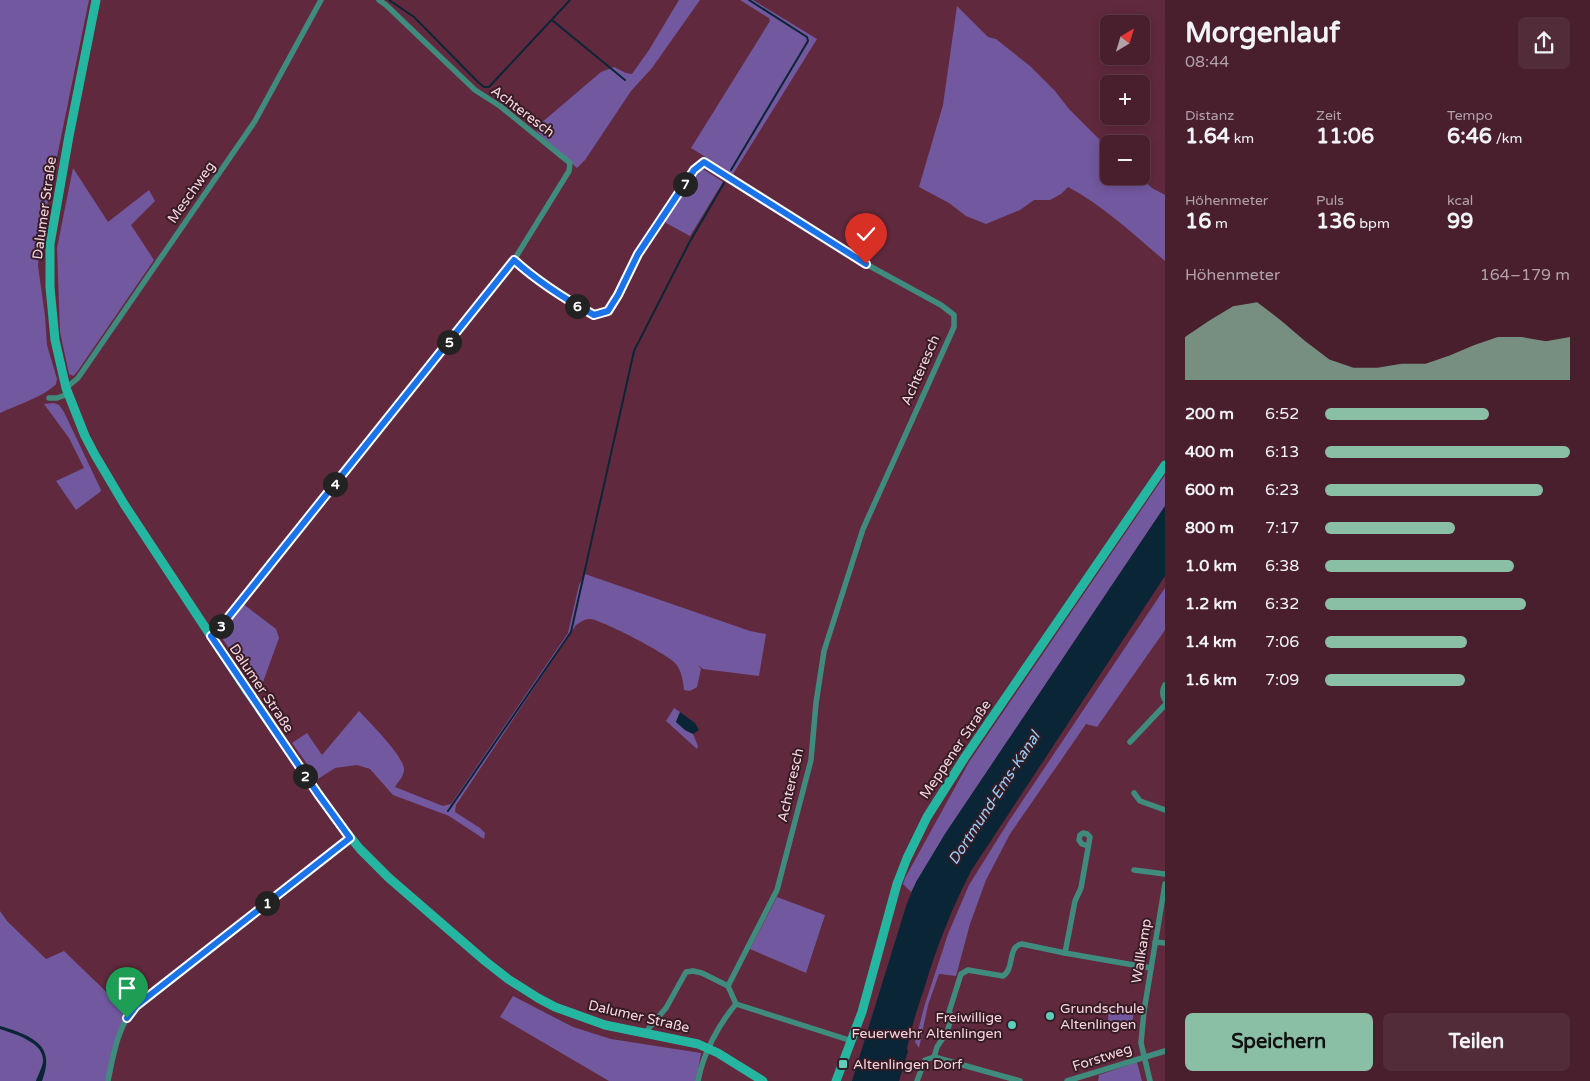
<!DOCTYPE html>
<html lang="de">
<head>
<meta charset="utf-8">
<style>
	body { margin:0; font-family:"Varela Round",sans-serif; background:#532c3a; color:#f1f3f6; height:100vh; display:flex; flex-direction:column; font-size:19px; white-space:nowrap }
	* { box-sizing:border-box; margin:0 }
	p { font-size:16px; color:#b1a2aa }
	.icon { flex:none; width:28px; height:28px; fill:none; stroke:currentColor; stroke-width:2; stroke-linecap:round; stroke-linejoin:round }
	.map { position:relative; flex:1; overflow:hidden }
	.sheet { display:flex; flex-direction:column; background:#491f2e; width:425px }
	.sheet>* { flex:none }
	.needle { width:32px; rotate:38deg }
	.tools { position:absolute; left:1100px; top:15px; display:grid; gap:10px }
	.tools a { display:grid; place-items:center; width:50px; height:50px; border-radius:8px; background:#491f2e; box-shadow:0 2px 12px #0003,0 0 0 1px #613d4a; font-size:25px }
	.pin { position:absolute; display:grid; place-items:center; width:42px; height:42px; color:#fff; margin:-51px -21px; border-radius:50% 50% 50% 0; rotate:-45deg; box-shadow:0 0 5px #0007 }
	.pin .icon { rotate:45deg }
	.km { position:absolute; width:25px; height:25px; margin:-12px; border-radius:50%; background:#222; color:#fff; font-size:14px; line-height:25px; text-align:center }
	.round { display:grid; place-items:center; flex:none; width:52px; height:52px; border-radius:8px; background:#532c3a }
	.headline { display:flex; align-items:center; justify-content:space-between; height:85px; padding:0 20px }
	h1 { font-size:28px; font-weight:800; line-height:38px }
	.stats { display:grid; grid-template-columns:repeat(3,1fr); gap:8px; height:85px; padding:5px 20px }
	.stats div { display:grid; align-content:center }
	.stats b { font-size:21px; font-weight:800 }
	.stats small { font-size:14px; font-weight:400 }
	.stats p { font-size:14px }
	.chart { height:140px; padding:10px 20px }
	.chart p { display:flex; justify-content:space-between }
	.chart svg { width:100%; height:90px; margin-top:5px; fill:#8abfa5; opacity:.7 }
	.primary-button { display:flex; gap:10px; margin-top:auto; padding:10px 20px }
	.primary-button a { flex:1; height:58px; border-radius:8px; background:#8abfa5; color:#111; font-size:20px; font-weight:800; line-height:58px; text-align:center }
	.primary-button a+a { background:#532c3a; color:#f1f3f6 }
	ul { padding:0 20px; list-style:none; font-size:16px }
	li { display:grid; grid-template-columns:80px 60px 1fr; align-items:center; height:38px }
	li i { height:12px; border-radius:6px; background:#8abfa5 }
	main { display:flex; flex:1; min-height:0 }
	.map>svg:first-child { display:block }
	.green { fill:#72589e }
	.water { fill:#0a2536 }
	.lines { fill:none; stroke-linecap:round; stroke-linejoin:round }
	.stream { stroke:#0a2536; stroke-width:2 }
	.minor { stroke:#3f8c7e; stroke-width:5.5 }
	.secondary { stroke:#25b6a1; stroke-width:9 }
	.route-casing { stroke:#fff; stroke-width:10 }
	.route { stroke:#1a73e8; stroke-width:6 }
	.poi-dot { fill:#5cceba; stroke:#361c25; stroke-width:2 }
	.labels { text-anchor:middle; stroke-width:4; stroke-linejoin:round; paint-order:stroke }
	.street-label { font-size:14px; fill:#f9d5df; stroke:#361c25 }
	.poi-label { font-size:14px; fill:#f9d5df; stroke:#361c25; text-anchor:start }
	.water-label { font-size:15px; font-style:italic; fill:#95d2fe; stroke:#361c25 }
</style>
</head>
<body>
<main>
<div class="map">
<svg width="1165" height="1081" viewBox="0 0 1165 1081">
	<rect width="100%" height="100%" fill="#61293d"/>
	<!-- green -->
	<g class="green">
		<path d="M0 0H89L39 245 38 266 45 316 47 345 57 379C56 383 57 384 54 386 42 397 15 406 0 413Z"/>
		<path d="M679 0H700L652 68 631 91 585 160 577 168 537 132 540 124 601 72 614 67 626 73 632 74 649 50Z"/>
		<path d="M740 0H753L817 39 733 174 691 148 770 21 769 18Z"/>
		<path d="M957 6 988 37 996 39 1030 66 1055 91 1069 109 1109 149V176H1139L1152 188 1165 195V261C1134 235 1104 206 1068 187L1061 194 1050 200H1034L1020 210 986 224 966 216 949 203 919 187 943 105Z"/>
		<path d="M73 168 108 222 149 190 155 201 131 225 154 260 77 372 73 376 69 374 60 332 57 248Z"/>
		<path d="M703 169 723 182 690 236 666 223V218L696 173Z"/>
		<path d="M54 403 59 405 64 412 101 490 100 492 76 510 56 481 84 468 69 438 44 404Z"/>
		<path d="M1165 475V506L945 834 911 892 903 884 905 878 969 762Z"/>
		<path d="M585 574 750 631 766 634 759 676 703 669 698 665 701 669 697 687 690 691 684 690C683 681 682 672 676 664 668 654 602 620 590 619 584 619 581 622 576 625L456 805 455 812 480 828 485 833 484 839 449 816 393 795 370 769 357 765 335 768 318 779 292 743 307 733 322 755 359 711C368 721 405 757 404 770 404 776 398 782 395 787L443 806 451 804 568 633 579 585Z"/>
		<path d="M1165 588V630L1097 727 1086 724 1010 834 986 880 970 924 956 976 939 974 928 1005 919 1048 915 1042 925 1004 948 934 969 885 1009 821Z"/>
		<path d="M243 604 276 629 279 638 259 693 220 635Z"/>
		<path d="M674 708 680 712 676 722 685 730 693 734 698 746 697 749 666 721Z"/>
		<path d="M777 897 825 915 806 973 750 949Z"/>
		<path d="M0 911 7 921 46 959 64 951 126 1011 114 1046 106 1081H0Z"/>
		<path d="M513 996 573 1027 611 1039 701 1053 696 1081H609L500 1017Z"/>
		<path d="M1109 1007 1134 1010 1132 1024 1108 1021Z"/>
		<path d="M1137 1062 1142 1081H1098L1099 1075Z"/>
	</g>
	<!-- water -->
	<g class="water">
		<path d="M1165 506V576L971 871C952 908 937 946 925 986 918 1007 911 1027 907 1049L908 1051 899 1081H852L907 903 916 882 945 834Z"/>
		<path d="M680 712 695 723 699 730 693 734 685 730 676 722Z"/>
		<path d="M0 1026C14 1030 41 1038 45 1054 48 1062 45 1073 42 1081H36C38 1075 42 1068 43 1062 45 1042 14 1034 0 1029Z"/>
	</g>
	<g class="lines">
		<!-- stream -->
		<g class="stream">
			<path d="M389 0 414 17 478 82 484 87H489L570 0"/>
			<path d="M552 20 625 80"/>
			<path d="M731 170 808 41 807 37 749 0"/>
			<path d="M448 811 571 632 634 351 689 243 724 183"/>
		</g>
		<!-- minor -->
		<g class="minor">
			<path d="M514 260C538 282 565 299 594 315L608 311 618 295 638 254 694 169 704 162 866 264 941 305 954 315V327L863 529 824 651 816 703 811 760 777 890 728 986"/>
			<path d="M66 388 78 378 255 121 321 0"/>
			<path d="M49 398H57L68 394"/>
			<path d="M211 636 218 630 514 260 569 171 570 163 500 106 475 90 386 5 379 0"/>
			<path d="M1165 685C1162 690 1162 695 1165 700"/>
			<path d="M1130 742 1165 705"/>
			<path d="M1134 793 1140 801 1165 810"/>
			<path d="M1134 870 1165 874"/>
			<path d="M1155 942 1165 943"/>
			<path d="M1065 953 1075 901 1081 888 1090 837 1087 834 1083 833 1080 835 1079 840 1082 844 1088 846"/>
			<path d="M646 1033 649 1028 666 1008 686 972 693 971 702 973 728 986 736 1004"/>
			<path d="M934 1057 937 1047 947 1032 952 1016 949 1012 961 974 968 970 1003 976C1015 969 1007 946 1022 944L1065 953 1151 968"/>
			<path d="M108 1081C113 1056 118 1025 136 1006L351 838"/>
			<path d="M698 1081C703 1054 718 1025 736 1004L852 1041"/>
			<path d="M917 1081 925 1060 934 1057 1020 1081"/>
			<path d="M1067 1081 1165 1051"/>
			<path d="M1150 1081 1141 1043 1144 1011 1165 884"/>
		</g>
		<!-- secondary -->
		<g class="secondary">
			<path d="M96 0 69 136 50 244V287L55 340 66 388 85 436 95 455 124 504 247 691 338 822 360 849 389 878 485 961 508 979 538 998 555 1007 605 1025 698 1044 718 1053 763 1081"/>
			<path d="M836 1081 862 1012 897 884 907 858 927 817 965 757 1165 465"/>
		</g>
	</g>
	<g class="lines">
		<defs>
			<path id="route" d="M127 1018 136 1006 350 838 318 794 211 636 218 630 514 260C538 282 565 299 594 315L608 311 618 295 638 254 694 170 704 162 866 264"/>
		</defs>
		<!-- route casing -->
		<use href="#route" class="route-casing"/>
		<!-- route -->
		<use href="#route" class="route"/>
	</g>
	<!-- markers -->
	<g class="poi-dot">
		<circle cx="1050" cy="1016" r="5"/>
		<circle cx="1012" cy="1025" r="5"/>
		<rect x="838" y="1059" width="10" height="10" rx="2.5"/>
	</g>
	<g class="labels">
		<!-- street labels -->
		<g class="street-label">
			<text transform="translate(523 111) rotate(37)" y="5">Achteresch</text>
			<text transform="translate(191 192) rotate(-55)" y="5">Meschweg</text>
			<text transform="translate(44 208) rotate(-82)" y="5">Dalumer Straße</text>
			<text transform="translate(920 370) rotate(-66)" y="5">Achteresch</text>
			<text transform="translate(262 688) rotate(56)" y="5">Dalumer Straße</text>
			<text transform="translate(955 749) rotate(-56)" y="5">Meppener Straße</text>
			<text transform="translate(790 785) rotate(-77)" y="5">Achteresch</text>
			<text transform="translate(1141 951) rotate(-81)" y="5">Wallkamp</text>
			<text transform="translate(639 1016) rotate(13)" y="5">Dalumer Straße</text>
			<text transform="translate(1102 1057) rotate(-18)" y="5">Forstweg</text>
		</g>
		<!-- poi labels -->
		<g class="poi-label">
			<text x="1060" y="1013">Grundschule<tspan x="1060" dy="16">Altenlingen</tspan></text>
			<text x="1002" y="1022" text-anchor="end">Freiwillige<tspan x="1002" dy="16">Feuerwehr Altenlingen</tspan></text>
			<text x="853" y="1069">Altenlingen Dorf</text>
		</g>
		<!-- water labels -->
		<g class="water-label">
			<text transform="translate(994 798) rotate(-57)" y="5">Dortmund-Ems-Kanal</text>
		</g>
	</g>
</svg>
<div class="tools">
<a><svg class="needle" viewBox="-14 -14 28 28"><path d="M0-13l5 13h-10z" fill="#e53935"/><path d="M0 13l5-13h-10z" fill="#b1a2aa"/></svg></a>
<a>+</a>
<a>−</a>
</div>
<div class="pin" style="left:127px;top:1018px;background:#1e9e55"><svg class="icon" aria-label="arrive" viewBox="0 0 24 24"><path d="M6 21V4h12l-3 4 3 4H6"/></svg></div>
<div class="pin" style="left:866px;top:264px;background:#d93025"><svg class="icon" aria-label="check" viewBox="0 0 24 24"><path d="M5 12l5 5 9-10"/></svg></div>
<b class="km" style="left:267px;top:903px">1</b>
<b class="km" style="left:305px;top:776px">2</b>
<b class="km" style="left:221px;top:626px">3</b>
<b class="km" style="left:335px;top:484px">4</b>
<b class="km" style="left:449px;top:342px">5</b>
<b class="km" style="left:577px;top:306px">6</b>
<b class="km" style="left:685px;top:184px">7</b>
</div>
<section class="sheet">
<div class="headline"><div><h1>Morgenlauf</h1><p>08:44</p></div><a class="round"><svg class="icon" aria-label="share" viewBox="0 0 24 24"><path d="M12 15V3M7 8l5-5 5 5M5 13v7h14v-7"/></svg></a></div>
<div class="stats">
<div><p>Distanz</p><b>1.64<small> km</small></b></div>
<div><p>Zeit</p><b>11:06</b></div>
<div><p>Tempo</p><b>6:46<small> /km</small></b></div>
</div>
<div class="stats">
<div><p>Höhenmeter</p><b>16<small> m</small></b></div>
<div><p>Puls</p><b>136<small> bpm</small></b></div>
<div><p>kcal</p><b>99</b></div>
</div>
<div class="chart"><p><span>Höhenmeter</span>164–179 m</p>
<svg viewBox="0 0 160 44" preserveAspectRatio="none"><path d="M0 44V23L10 15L20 8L30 6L40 15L50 25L60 34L70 38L80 38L90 36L100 36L110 32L120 27L130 23L140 23L150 25L160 23V44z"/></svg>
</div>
<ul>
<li><b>200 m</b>6:52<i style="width:67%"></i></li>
<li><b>400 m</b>6:13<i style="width:100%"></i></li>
<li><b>600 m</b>6:23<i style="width:89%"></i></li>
<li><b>800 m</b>7:17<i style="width:53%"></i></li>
<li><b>1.0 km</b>6:38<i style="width:77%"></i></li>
<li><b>1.2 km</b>6:32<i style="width:82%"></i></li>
<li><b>1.4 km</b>7:06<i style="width:58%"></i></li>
<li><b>1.6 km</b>7:09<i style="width:57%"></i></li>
</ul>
<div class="primary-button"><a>Speichern</a><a>Teilen</a></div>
</section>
</main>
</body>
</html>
